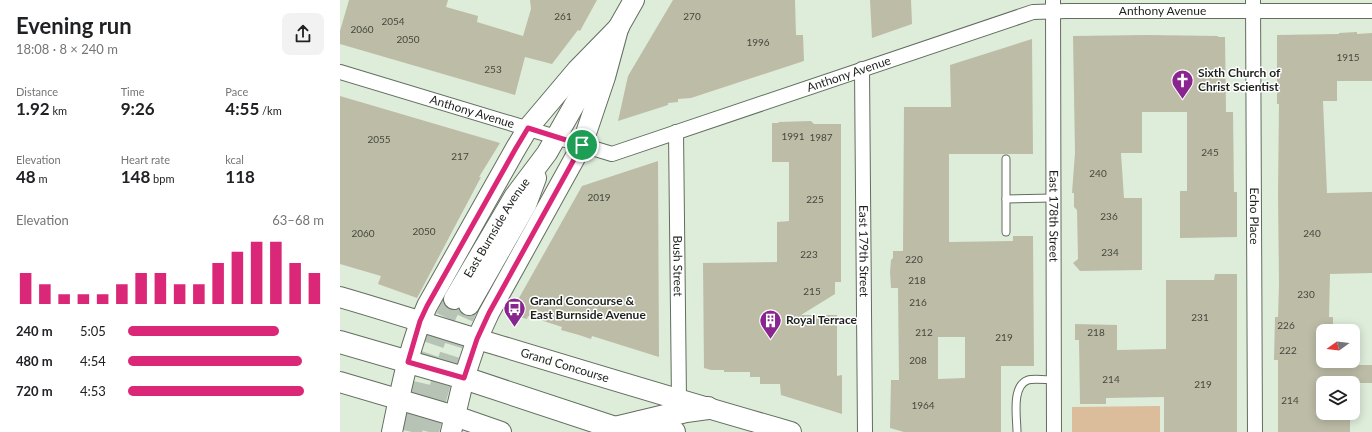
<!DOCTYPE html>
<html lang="en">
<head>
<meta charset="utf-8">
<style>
	body { margin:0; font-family:Lato,sans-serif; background:#f2f2f2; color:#202124; height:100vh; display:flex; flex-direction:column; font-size:15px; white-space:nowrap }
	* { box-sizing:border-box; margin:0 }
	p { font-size:13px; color:#757577 }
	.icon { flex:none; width:22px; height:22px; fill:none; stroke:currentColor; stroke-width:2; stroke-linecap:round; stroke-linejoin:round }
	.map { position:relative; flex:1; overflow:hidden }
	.sheet { display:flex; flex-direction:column; background:#fff; width:340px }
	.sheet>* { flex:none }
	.needle { width:26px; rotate:255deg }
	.controls { position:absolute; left:976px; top:324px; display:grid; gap:8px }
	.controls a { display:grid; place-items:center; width:44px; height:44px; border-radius:8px; background:#fff; box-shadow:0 2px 10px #0003; font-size:20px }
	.pin { position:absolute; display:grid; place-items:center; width:34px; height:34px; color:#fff; margin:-17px; border:2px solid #fff; border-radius:50%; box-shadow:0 1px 4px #0007 }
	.round { display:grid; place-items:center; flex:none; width:42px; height:42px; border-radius:8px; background:#f2f2f2 }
	.headline { display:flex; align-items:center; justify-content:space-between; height:68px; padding:0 16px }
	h1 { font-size:22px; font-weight:700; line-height:30px }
	.figures { display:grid; grid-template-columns:repeat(3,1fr); gap:6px; height:68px; padding:4px 16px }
	.figures div { display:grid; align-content:center }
	.figures b { font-size:17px; font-weight:700 }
	.figures small { font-size:11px; font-weight:400 }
	.figures p { font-size:11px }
	.chart { height:112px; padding:8px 16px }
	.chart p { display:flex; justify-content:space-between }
	.chart svg { width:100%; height:72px; margin-top:4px; stroke:#db2777; stroke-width:6 }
	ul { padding:0 16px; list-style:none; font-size:13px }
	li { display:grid; grid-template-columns:64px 48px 1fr; align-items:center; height:30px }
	li i { height:10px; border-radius:5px; background:#db2777 }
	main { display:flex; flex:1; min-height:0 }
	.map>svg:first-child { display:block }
	.green { fill:#dbbc9b }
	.building { fill:#bdbca7; fill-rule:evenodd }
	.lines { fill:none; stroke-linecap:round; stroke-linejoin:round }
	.secondary-tunnel { stroke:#b7c3b4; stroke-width:20; stroke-dasharray:20 10; stroke-linecap:butt }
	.lane-casing { stroke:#626e5f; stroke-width:9 }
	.street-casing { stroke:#626e5f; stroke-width:16 }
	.secondary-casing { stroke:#626e5f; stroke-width:22 }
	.primary-casing { stroke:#626e5f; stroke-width:24 }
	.lane { stroke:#fff; stroke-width:7 }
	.street { stroke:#fff; stroke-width:14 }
	.secondary { stroke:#fff; stroke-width:20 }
	.primary { stroke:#fff; stroke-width:22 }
	.route-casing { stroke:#fff; stroke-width:8 }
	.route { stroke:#db2777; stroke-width:5 }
	.labels { text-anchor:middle; stroke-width:3; stroke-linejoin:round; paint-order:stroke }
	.number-label { font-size:10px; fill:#44483e }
	.street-label { font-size:12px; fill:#1c211b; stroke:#fff }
	.poi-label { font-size:12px; font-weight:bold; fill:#1c211b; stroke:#fff; text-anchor:start }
</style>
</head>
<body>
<main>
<section class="sheet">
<div class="headline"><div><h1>Evening run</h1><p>18:08 · 8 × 240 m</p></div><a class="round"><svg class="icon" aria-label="share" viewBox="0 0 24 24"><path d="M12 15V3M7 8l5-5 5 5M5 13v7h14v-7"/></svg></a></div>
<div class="figures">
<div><p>Distance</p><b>1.92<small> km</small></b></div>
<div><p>Time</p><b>9:26</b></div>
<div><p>Pace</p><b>4:55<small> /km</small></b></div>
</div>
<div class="figures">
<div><p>Elevation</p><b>48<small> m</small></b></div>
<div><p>Heart rate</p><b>148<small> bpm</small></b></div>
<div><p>kcal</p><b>118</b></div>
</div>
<div class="chart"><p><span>Elevation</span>63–68 m</p>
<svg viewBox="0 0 160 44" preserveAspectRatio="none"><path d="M5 44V25M15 44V32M25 44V38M35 44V38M45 44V38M55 44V32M65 44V25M75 44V25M85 44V32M95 44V32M105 44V19M115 44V12M125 44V6M135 44V6M145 44V19M155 44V25"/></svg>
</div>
<ul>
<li><b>240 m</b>5:05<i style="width:77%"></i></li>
<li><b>480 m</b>4:54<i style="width:89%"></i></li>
<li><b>720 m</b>4:53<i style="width:90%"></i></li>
</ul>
</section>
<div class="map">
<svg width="1032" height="432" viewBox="0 0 1032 432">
	<rect width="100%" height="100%" fill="#deecda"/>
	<!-- green -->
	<path class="green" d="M820 406V432H732V407Z"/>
	<!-- building -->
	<g class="building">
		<path d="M9 0H108L106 7 138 16 137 22 183 36 191 9 190 0H257L240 31 238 30 212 64 185 57 175 95 0 44V31Z"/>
		<path d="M333 0H455L456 35H463L464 61 351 98 338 99V102L328 103V105L278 121 288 76Z"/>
		<path d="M530 0H571L572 24 532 38Z"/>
		<path d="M1017 32V34L1032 33V81H997V101H983L987 193 1032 192V273L990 274 989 317H993V331H983V365H1032V383H983V413H1010V432H938V360H934L935 317H938L939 285 938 193 939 104H937V35L999 34V33Z"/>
		<path d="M806 35 878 36V37H885L886 112H893L894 192H897V237L840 238V191H847V112H802V153H781L784 198H802V270L740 271 733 263 738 259 737 210 734 207V193H732L735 153 733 36Z"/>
		<path d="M692 39 693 154H609V242L673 241V236H693L694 366H661V432H564L550 428 551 380H559L558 288H551L550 272 551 260 553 258V251H563L564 107H611L610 65ZM598 337H625V378L598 379Z"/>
		<path d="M0 96 160 143 139 177H141L77 298 38 284 41 276 0 264Z"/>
		<path d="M471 121 474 124H501V282H495V294L461 315H497V376L502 375V414L441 395 440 384H420V377H410V372H384V370H371L364 368 363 263 437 262V222L449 221V162H432V123H438L439 122Z"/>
		<path d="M318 161 319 357 252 336 251 339 239 335 221 330 222 327 188 316 187 319 170 314 242 186Z"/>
		<path d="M875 274H897V432H824V397L766 398V404H740L739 340H735V324L777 325V350L826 349V280H874Z"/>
	</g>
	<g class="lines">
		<!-- secondary-tunnel -->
		<g class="secondary-tunnel">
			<path d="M72 432 88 362 98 333 114 299"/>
			<path d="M89 432 97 396 116 334 129 305"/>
		</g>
		<defs>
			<g id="lane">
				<path d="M666 199 713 198"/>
				<path d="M666 232V159"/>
				<path d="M677 432C677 418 671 386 688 380 694 378 707 380 713 380"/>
			</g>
			<g id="street">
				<path id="s1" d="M713 0 714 432"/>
				<path id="s2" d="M913 0 915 432"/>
				<path id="s3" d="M522 69 525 432"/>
				<path id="s4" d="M0 72 272 154 693 12 727 11H1032"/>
				<path id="s5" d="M336 132 339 400"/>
			</g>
			<g id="secondary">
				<path id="s6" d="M0 297C52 312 103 329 154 344 253 374 352 404 451 432"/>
				<path id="s7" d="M114 299 174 197 207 153 294 0"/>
				<path d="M129 305 186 205 196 178"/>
				<path d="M0 382 115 416 161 432"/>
				<path d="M52 432C61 389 69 346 87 306L176 148 188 128 237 70 279 27"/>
				<path d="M111 432 124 378 137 339 149 313 242 145 265 77 278 29"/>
			</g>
			<g id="primary">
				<path d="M0 342 124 378 275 428 280 432"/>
				<path d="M301 422 334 432"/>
				<path d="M275 428 346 411 368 408"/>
			</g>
		</defs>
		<!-- lane casing -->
		<use href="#lane" class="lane-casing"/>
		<!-- street casing -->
		<use href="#street" class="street-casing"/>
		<!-- secondary casing -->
		<use href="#secondary" class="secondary-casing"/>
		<!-- primary casing -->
		<use href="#primary" class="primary-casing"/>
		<!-- lane -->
		<use href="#lane" class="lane"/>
		<!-- street -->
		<use href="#street" class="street"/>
		<!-- secondary -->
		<use href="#secondary" class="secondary"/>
		<!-- primary -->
		<use href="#primary" class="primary"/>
	</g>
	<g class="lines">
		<defs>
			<path id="route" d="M188 128 242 145 149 313 137 339 124 378 68 362 80 321 87 306 176 148Z"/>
		</defs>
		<!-- route casing -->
		<use href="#route" class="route-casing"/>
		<!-- route -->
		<use href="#route" class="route"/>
	</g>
	<!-- icons -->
	<defs>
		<symbol id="church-pin" viewBox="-11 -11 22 30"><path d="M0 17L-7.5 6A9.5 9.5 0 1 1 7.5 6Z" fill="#88258e" stroke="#fff"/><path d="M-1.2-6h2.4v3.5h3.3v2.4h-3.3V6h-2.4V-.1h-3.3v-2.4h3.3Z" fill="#fff"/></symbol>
		<symbol id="bus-pin" viewBox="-11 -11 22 30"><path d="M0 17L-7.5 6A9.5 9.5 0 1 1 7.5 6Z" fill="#88258e" stroke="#fff"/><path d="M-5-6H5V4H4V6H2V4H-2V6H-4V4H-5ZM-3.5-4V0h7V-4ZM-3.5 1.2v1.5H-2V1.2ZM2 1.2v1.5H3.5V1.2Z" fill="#fff"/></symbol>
		<symbol id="building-pin" viewBox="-11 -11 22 30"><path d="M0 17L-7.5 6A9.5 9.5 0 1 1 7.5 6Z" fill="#88258e" stroke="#fff"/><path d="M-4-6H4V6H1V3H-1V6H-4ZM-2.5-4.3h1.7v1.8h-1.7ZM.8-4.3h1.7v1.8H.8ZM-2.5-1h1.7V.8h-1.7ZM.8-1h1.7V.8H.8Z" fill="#fff"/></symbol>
	</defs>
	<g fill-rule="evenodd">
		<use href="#church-pin" x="830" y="68" width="25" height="34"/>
		<use href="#bus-pin" x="162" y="296" width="25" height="34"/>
		<use href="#building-pin" x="418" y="308" width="25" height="34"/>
	</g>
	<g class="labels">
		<!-- number labels -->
		<g class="number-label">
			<text x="223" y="20">261</text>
			<text x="352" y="20">270</text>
			<text x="53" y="25">2054</text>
			<text x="22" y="33">2060</text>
			<text x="68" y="43">2050</text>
			<text x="418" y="46">1996</text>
			<text x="1008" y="61">1915</text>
			<text x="153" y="73">253</text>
			<text x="453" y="140">1991</text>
			<text x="481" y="141">1987</text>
			<text x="39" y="143">2055</text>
			<text x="870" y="156">245</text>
			<text x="120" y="160">217</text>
			<text x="758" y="177">240</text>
			<text x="259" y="201">2019</text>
			<text x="475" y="203">225</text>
			<text x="769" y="220">236</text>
			<text x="84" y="235">2050</text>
			<text x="23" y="237">2060</text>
			<text x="972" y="237">240</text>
			<text x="770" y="256">234</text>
			<text x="469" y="258">223</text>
			<text x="574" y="263">220</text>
			<text x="577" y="284">218</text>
			<text x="472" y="295">215</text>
			<text x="966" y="298">230</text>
			<text x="578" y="306">216</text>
			<text x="860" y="321">231</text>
			<text x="946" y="329">226</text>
			<text x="584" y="336">212</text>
			<text x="756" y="336">218</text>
			<text x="664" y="341">219</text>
			<text x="948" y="354">222</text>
			<text x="578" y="364">208</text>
			<text x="771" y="383">214</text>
			<text x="863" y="388">219</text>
			<text x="950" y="404">214</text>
			<text x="583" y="409">1964</text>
		</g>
		<!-- street labels -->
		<g class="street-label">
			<text dy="4" stroke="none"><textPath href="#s4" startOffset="858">Anthony Avenue</textPath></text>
			<text dy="4" stroke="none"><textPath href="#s4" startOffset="534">Anthony Avenue</textPath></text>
			<text dy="4" stroke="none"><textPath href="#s4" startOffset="138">Anthony Avenue</textPath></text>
			<text dy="4" stroke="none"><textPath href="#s1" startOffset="216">East 178th Street</textPath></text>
			<text dy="4" stroke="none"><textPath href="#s2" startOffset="216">Echo Place</textPath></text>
			<text dy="4" stroke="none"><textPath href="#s7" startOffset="83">East Burnside Avenue</textPath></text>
			<text dy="4" stroke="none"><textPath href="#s3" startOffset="182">East 179th Street</textPath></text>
			<text dy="4" stroke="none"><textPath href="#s5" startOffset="134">Bush Street</textPath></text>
			<text dy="4" stroke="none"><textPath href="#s6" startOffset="235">Grand Concourse</textPath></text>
		</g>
		<!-- poi labels -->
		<g class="poi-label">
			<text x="858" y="77">Sixth Church of<tspan x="858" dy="14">Christ Scientist</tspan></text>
			<text x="190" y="305">Grand Concourse &amp;<tspan x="190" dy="14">East Burnside Avenue</tspan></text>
			<text x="446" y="324">Royal Terrace</text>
		</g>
	</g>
</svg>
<div class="controls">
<a><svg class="needle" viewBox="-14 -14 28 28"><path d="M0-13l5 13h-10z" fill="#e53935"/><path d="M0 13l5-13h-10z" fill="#757577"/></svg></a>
<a><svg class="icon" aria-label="layers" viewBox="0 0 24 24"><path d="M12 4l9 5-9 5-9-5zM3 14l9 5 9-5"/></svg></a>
</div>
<div class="pin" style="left:242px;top:145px;background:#1e9e55"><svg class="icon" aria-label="arrive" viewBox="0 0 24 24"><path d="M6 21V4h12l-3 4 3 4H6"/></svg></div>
</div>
</main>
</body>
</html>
